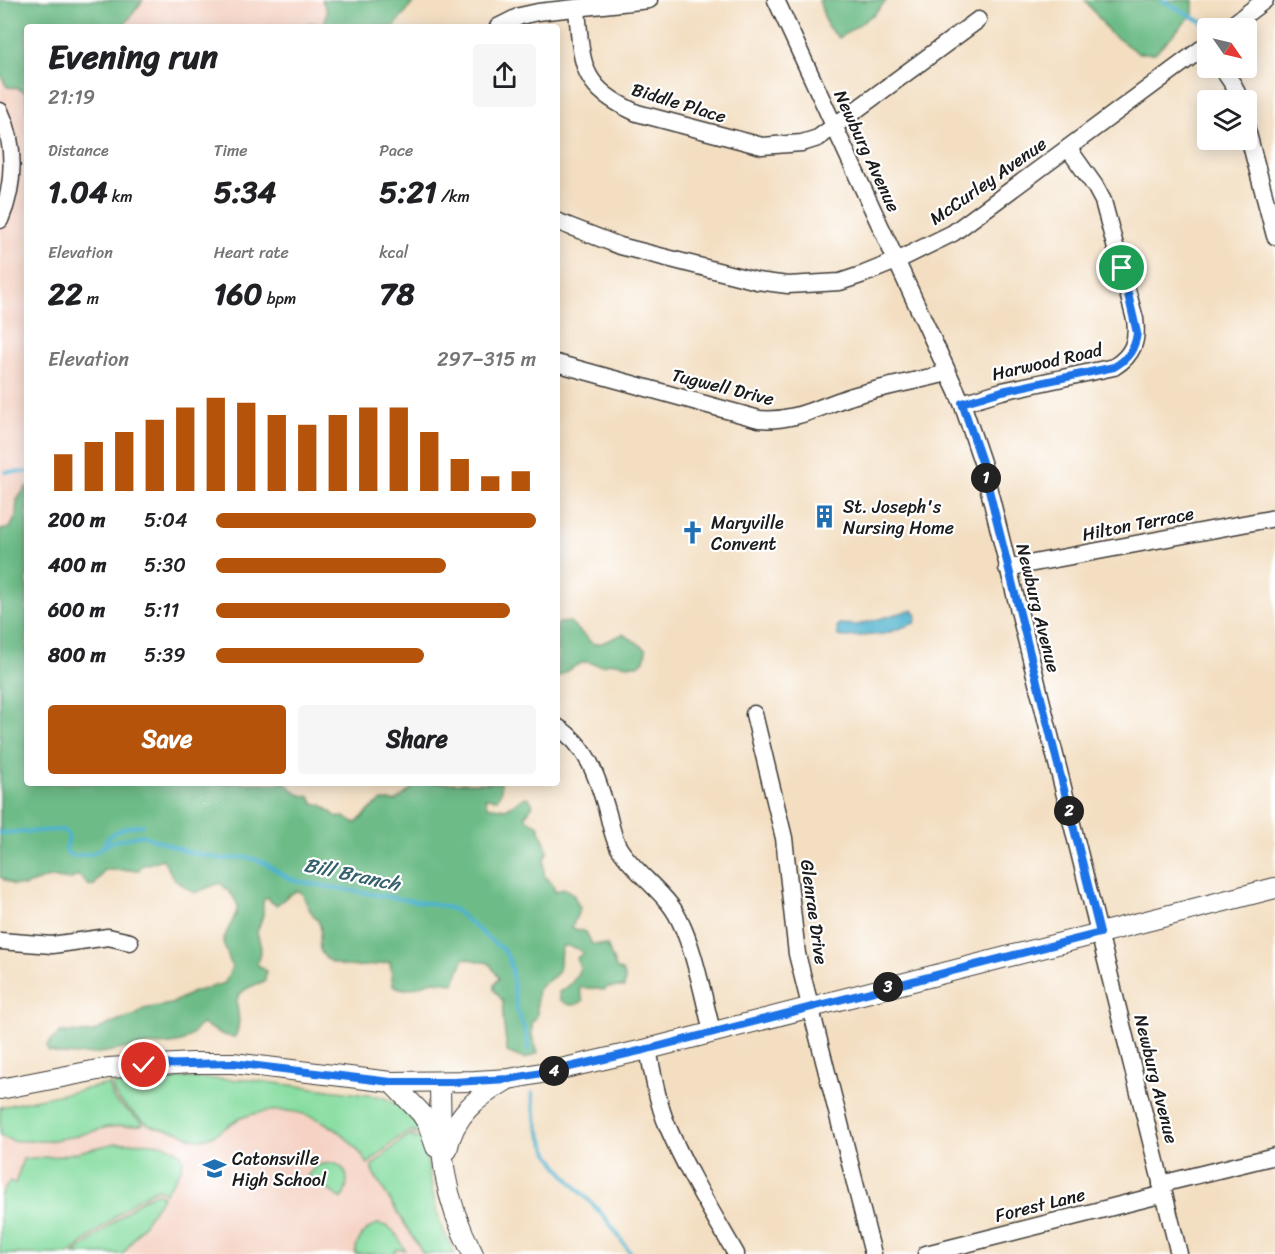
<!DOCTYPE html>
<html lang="en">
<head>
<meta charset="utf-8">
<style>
	body { margin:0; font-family:Sriracha,sans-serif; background:#f6f6f6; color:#202124; height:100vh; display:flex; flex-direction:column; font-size:22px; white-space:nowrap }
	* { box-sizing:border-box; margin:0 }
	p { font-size:20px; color:#757577 }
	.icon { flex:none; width:33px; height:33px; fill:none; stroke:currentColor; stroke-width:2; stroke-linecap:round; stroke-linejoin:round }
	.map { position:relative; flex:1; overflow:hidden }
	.side { position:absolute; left:24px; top:24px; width:536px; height:762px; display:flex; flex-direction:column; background:#fff; border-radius:6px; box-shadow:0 3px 15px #0003 }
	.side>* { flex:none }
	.needle { width:39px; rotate:124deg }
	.fabs { position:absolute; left:1197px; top:18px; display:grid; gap:12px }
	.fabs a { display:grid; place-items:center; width:60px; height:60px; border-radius:6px; background:#fff; box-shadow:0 3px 15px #0003; font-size:30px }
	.pin { position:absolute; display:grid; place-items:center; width:51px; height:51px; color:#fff; margin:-26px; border:3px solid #fff; border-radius:50%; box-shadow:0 2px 6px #0007 }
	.km { position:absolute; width:30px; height:30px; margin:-15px; border-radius:50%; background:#222; color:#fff; font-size:16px; line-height:30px; text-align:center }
	.round { display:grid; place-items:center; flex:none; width:63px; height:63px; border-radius:6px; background:#f6f6f6 }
	.head { display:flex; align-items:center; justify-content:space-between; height:102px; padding:0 24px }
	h1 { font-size:33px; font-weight:800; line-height:45px }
	.metrics { display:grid; grid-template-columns:repeat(3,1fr); gap:9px; height:102px; padding:6px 24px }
	.metrics div { display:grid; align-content:center }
	.metrics b { font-size:30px; font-weight:800 }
	.metrics small { font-size:16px; font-weight:400 }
	.metrics p { font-size:16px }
	.chart { height:168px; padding:12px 24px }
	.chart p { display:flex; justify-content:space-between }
	.chart svg { width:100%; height:108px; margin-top:6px; stroke:#b45309; stroke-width:6 }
	.primary-button { display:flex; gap:12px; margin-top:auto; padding:12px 24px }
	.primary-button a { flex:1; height:69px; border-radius:6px; background:#b45309; color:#fff; font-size:24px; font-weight:800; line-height:69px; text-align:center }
	.primary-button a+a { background:#f6f6f6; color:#202124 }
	ul { padding:0 24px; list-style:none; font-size:20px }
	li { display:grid; grid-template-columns:96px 72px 1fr; align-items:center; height:45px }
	li i { height:15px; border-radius:8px; background:#b45309 }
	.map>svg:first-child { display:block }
	.built { fill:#f5d2c3 }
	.green { fill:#87dda1; stroke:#527c5e; stroke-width:1.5 }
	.forest { fill:#6dbc87; stroke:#446c52; stroke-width:1.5 }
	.water { fill:#4fb3ce; stroke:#366875; stroke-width:1.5 }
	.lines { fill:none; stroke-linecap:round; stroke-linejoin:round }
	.stream { stroke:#4fb3ce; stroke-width:4 }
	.minor-casing { stroke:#3c3935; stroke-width:19 }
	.major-casing { stroke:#3c3935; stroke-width:22 }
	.minor { stroke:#fff; stroke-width:16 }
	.major { stroke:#fff; stroke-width:20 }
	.route-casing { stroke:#fff; stroke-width:12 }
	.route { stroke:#1a73e8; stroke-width:8 }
	.labels { text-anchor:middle; stroke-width:4.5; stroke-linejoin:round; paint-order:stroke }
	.street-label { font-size:18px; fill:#1c1c1c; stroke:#fff }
	.poi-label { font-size:18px; fill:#1c1c1c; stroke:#fff; text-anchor:start }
	.water-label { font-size:20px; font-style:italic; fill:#33606c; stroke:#fff }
</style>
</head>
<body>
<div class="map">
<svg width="1275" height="1254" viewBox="0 0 1275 1254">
	<rect width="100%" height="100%" fill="#fff"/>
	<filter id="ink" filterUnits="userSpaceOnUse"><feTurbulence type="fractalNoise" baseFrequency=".0167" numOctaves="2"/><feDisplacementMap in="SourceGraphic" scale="12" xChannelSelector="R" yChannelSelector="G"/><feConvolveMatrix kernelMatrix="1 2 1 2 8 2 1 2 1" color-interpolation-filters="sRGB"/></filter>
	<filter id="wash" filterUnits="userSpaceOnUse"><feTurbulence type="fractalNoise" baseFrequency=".008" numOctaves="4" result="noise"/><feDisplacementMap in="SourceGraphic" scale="24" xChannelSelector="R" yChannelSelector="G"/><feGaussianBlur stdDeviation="1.35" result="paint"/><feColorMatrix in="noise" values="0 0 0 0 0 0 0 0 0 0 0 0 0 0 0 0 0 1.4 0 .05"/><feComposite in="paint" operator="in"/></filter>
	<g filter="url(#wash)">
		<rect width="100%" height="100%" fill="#f3dec1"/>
		<!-- built -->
		<g class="built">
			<path d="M0 0H361L364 27H27V758L0 762Z"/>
			<path d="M124 1084 421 1130 426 1144 429 1180 435 1205 441 1226 455 1254H0V1108Z"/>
		</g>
		<!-- green -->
		<g class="green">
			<path d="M181 1078 251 1080 383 1097 405 1109 421 1130 415 1135 413 1130 398 1138 368 1164C339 1120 292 1098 241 1118 228 1124 215 1138 200 1139 192 1140 186 1135 179 1132 170 1129 161 1129 152 1126 145 1124 121 1103 116 1097 114 1093 113 1089 112 1084Z"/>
			<path d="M109 1084 114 1100 143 1123 142 1125 108 1127 76 1136 48 1141H13L0 1136V1107Z"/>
			<path d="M411 1134 414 1139 423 1136 435 1205 441 1226 455 1254H423L372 1171V1166L400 1141Z"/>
			<path d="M116 1143C135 1143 172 1138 183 1158L182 1168 165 1193 157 1188 137 1199 69 1254H0V1196L10 1181 15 1184 23 1159 61 1156Z"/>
			<path d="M332 1163C351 1167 349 1185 342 1199L307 1176 317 1165Z"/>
			<path d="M157 1192 163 1196 123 1254H74L140 1201Z"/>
			<path d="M378 1224C394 1226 398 1237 405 1250H396L394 1254H355C357 1240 363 1229 378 1224Z"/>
		</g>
		<!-- forest -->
		<g class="forest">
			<path d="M0 0H143L123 27H27V113L26 93 18 88 7 87 0 74Z"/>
			<path d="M322 0H415L394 27H304L309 23 324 25 327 12Z"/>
			<path d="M819 0H887L874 14 839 38 827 26Z"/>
			<path d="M1085 0H1193V14L1155 53H1138L1110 33Z"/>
			<path d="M27 486V783H285L298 794 310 797 313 803 322 805 337 817H344L356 823 373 807 382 801H396L409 791 416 783H501V792L497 799 485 798 487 806 506 809 525 797 529 798 533 805 525 816 529 821 538 825 548 851 544 859V875L553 885 555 892 564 888 573 894 580 908 572 927 575 929 586 932 592 944 607 945 616 968 623 972 625 979 624 987H608L604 990 579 987 583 1001C574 1007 569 1006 560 1000L559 992C571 986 575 980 580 968L577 958 583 953 578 949 564 945C557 952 563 963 558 972 554 980 542 981 538 991 534 1002 542 1015 532 1022V1036L538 1053 524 1059 507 1052C506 1034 501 1018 503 1001L494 990V985L499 978 489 963 464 958 454 983C446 982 437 980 429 982 415 987 407 993 393 985L390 962C372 966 332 973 321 952 316 943 323 934 320 925 318 919 313 916 310 910 307 905 305 899 302 893L297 891C288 894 284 900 276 905L271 902 268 897 263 901V915L257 932 261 948 257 964 266 971 265 981C216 997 249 1007 235 1037 222 1037 214 1029 202 1024 195 1029 189 1040 181 1042 168 1046 153 1044 140 1046 112 1051 76 1060 48 1051L47 1045 60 1032 91 1033 116 1021 136 1015 143 1009 171 1004 191 993 225 983 232 967 223 942C231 914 252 910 220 883L194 893 174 879 163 859 141 866 139 870H104L94 886 88 885 78 875 70 880 49 877 24 886 13 885 0 877V530L10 528 16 516 17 500Z"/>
			<path d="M570 622 593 644 602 643 623 634 638 643 646 650C646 672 627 664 614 663 608 662 605 666 600 665 595 665 591 662 586 662 576 664 565 672 557 678V626L559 623Z"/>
		</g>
		<!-- water -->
		<path class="water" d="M911 610 914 611 917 616 915 623C906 626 896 630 887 633 880 635 842 638 838 636L837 627 839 624 857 625Z"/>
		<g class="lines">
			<!-- stream -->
			<g class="stream">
				<path d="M1162 0 1209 26"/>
				<path d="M5 472H27"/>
				<path d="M0 833 62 830 66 832 69 839 66 848 67 853 75 856 91 854 114 841 142 835 188 852 224 859 245 857 254 859 263 862 288 878 301 882 443 906 455 910 495 944C501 947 505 950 508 957 514 972 513 988 516 1004 520 1020 528 1033 529 1050"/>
				<path d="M104 843C112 830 130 826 143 825"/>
				<path d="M532 1093C537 1153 562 1172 600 1212 612 1225 621 1240 631 1254"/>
			</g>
		</g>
	</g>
	<g filter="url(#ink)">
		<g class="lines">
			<defs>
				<g id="minor">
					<path d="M776 0 962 403 982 462 1179 1254"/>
					<path d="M577 9C582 66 580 87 637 113L762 146 802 143 818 138 978 20"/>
					<path d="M498 27 520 16 538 12 649 0"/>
					<path d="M1228 28 1265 0"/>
					<path d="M1222 68 1234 86 1240 100"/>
					<path d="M0 111C16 144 15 186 0 220"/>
					<path d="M1246 126 1275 236"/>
					<path d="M556 221 620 246 757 281 788 285 840 282 864 274 896 261 953 233 1208 44"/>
					<path d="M556 363 759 419C793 422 817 408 849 397 881 387 916 381 948 373"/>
					<path d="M962 403 1002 391 1114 367C1133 355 1138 341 1135 319L1103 201 1095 186 1068 148"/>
					<path d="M1007 568 1275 518"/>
					<path d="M754 714 784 838 797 954 873 1254"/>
					<path d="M556 726C589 746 598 780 608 814 611 826 613 838 619 848 633 870 656 886 671 906 692 934 703 997 712 1031"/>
					<path d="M0 941 52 945 108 937 130 942"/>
					<path d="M648 1049C653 1074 657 1101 667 1125 686 1170 712 1212 736 1254"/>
					<path d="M1161 1184 1275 1156"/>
					<path d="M926 1254 1164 1194"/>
				</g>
				<g id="major">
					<path d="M391 1082 421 1113 428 1124 436 1147"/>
					<path d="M440 1082C441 1150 440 1192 473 1254"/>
					<path d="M0 1089 108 1068 192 1063H233L391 1082 475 1081 509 1079 552 1071 648 1049 1275 888"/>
					<path d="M447 1150C454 1115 476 1098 505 1081"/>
				</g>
			</defs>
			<!-- minor casing -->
			<use href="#minor" class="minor-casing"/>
			<!-- major casing -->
			<use href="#major" class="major-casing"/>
			<!-- minor -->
			<use href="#minor" class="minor"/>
			<!-- major -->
			<use href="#major" class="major"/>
		</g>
	</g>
	<g class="lines" filter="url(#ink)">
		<defs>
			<path id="route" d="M144 1065 233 1063 391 1082H453L509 1079 552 1071 648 1049 1100 933 982 462 962 403 1002 391 1114 367C1128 359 1135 349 1137 333L1122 268"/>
		</defs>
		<!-- route casing -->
		<use href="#route" class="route-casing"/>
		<!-- route -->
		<use href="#route" class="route"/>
	</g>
	<!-- icons -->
	<defs>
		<symbol id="building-bare" viewBox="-9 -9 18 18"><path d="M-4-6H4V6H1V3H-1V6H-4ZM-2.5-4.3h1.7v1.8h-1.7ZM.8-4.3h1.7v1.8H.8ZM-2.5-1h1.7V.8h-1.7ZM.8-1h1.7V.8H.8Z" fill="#1f6fb2" stroke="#fff" stroke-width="2.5" paint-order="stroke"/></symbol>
		<symbol id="church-bare" viewBox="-9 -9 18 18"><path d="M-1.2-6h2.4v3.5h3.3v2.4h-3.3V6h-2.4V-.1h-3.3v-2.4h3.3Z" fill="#1f6fb2" stroke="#fff" stroke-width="2.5" paint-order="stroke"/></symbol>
		<symbol id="school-bare" viewBox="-9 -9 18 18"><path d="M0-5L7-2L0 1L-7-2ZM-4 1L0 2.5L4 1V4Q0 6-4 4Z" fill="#1f6fb2" stroke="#fff" stroke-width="2.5" paint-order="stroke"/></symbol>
	</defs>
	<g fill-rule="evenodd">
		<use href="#building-bare" x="808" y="500" width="33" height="33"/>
		<use href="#church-bare" x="676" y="516" width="33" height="33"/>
		<use href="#school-bare" x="198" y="1152" width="33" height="33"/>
	</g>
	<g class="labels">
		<!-- street labels -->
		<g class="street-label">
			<text transform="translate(679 103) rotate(17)" y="6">Biddle Place</text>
			<text transform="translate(867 151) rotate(65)" y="6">Newburg Avenue</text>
			<text transform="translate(988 181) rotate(-35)" y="6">McCurley Avenue</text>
			<text transform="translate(1047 362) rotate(-13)" y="6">Harwood Road</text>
			<text transform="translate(723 387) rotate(14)" y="6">Tugwell Drive</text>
			<text transform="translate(1138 524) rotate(-11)" y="6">Hilton Terrace</text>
			<text transform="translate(1038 608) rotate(76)" y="6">Newburg Avenue</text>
			<text transform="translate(814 912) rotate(82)" y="6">Glenrae Drive</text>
			<text transform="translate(1156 1079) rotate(76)" y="6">Newburg Avenue</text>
			<text transform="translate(1040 1205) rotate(-14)" y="6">Forest Lane</text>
		</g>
		<!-- poi labels -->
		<g class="poi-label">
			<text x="843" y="513">St. Joseph's<tspan x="843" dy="21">Nursing Home</tspan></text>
			<text x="711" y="529">Maryville<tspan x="711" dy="21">Convent</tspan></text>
			<text x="232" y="1165">Catonsville<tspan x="232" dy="21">High School</tspan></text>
		</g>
		<!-- water labels -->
		<g class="water-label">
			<text transform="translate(352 874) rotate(12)" y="7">Bill Branch</text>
		</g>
	</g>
</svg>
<div class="fabs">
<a><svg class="needle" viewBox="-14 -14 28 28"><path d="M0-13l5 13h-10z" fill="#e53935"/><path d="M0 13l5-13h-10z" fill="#757577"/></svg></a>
<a><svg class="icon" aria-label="layers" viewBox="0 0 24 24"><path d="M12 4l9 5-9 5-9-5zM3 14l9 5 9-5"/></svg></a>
</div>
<div class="pin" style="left:1122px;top:268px;background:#1e9e55"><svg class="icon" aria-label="arrive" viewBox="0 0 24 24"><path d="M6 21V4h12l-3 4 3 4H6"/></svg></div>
<div class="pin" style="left:144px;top:1065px;background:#d93025"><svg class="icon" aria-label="check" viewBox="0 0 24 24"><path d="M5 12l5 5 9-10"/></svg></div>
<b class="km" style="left:986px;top:478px">1</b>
<b class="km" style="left:1069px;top:811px">2</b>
<b class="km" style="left:888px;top:987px">3</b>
<b class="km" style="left:554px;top:1071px">4</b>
<section class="side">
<div class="head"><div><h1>Evening run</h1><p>21:19</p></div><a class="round"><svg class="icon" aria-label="share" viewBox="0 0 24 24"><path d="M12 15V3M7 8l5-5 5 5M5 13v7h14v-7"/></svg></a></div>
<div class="metrics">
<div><p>Distance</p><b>1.04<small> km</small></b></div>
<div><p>Time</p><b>5:34</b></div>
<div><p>Pace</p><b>5:21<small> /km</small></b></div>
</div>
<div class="metrics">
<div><p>Elevation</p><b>22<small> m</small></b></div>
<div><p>Heart rate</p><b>160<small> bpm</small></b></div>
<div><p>kcal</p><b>78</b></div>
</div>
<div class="chart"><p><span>Elevation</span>297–315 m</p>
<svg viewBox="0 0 160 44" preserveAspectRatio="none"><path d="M5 44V29M15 44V24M25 44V20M35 44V15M45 44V10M55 44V6M65 44V8M75 44V13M85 44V17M95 44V13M105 44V10M115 44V10M125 44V20M135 44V31M145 44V38M155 44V36"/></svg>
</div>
<ul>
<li><b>200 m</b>5:04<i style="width:100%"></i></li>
<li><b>400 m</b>5:30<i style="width:72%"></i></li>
<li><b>600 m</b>5:11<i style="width:92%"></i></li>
<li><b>800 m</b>5:39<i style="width:65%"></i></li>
</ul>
<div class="primary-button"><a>Save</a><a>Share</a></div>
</section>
</div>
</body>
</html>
